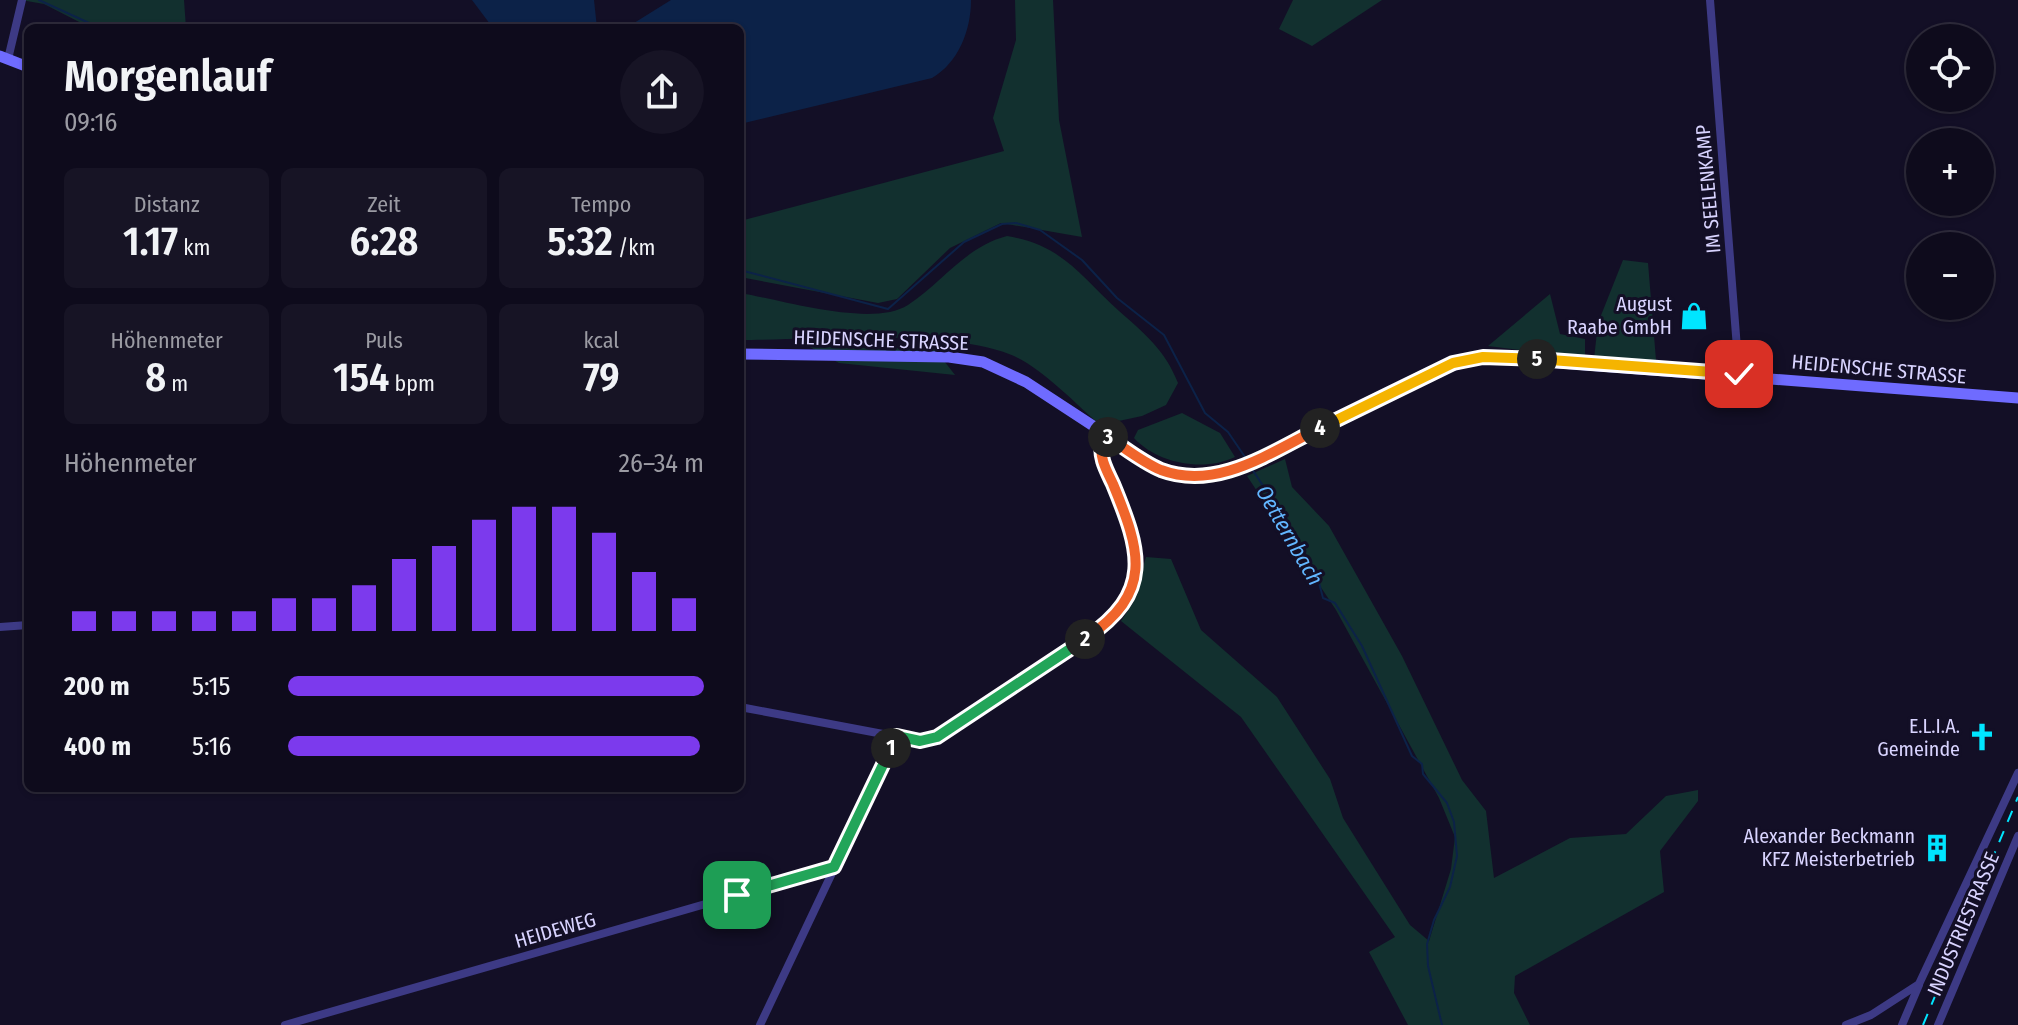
<!DOCTYPE html>
<html lang="de">
<head>
<meta charset="utf-8">
<style>
	body { margin:0; font-family:"Fira Sans Condensed",sans-serif; background:#171425; color:#f1f3f6; height:100vh; display:flex; flex-direction:column; font-size:30px; white-space:nowrap }
	* { box-sizing:border-box; margin:0 }
	p { font-size:26px; color:#9b9ba3 }
	.icon { flex:none; width:44px; height:44px; fill:none; stroke:currentColor; stroke-width:2; stroke-linecap:round; stroke-linejoin:round }
	.map { position:relative; flex:1; overflow:hidden }
	.panel { position:absolute; left:24px; top:24px; width:720px; height:768px; display:flex; flex-direction:column; background:#0e0b1c; border-radius:12px; box-shadow:0 2px 6px #0004,0 0 0 2px #2e2b3b }
	.panel>* { flex:none }
	.buttons { position:absolute; left:1906px; top:24px; display:grid; gap:16px }
	.buttons a { display:grid; place-items:center; width:88px; height:88px; border-radius:50%; background:#0e0b1c; box-shadow:0 2px 6px #0004,0 0 0 2px #2e2b3b; font-size:40px }
	.pin { position:absolute; display:grid; place-items:center; width:68px; height:68px; color:#fff; margin:-34px; border-radius:16px; box-shadow:0 4px 12px #0006 }
	.km { position:absolute; width:40px; height:40px; margin:-20px; border-radius:50%; background:#222; color:#fff; font-size:22px; line-height:40px; text-align:center }
	.round { display:grid; place-items:center; flex:none; width:84px; height:84px; border-radius:42px; background:#171425 }
	.headline { display:flex; align-items:center; justify-content:space-between; height:136px; padding:0 40px }
	h1 { font-size:44px; font-weight:600; line-height:60px }
	.figures { display:grid; grid-template-columns:repeat(3,1fr); gap:12px; height:136px; padding:8px 40px }
	.figures div { display:grid; align-content:center; border-radius:12px; background:#171425; text-align:center }
	.figures b { font-size:40px; font-weight:600 }
	.figures small { font-size:22px; font-weight:400 }
	.figures p { font-size:22px }
	.chart { height:224px; padding:16px 40px }
	.chart p { display:flex; justify-content:space-between }
	.chart svg { width:100%; height:144px; margin-top:8px; stroke:#7c3aed; stroke-width:6 }
	ul { padding:0 40px; list-style:none; font-size:26px }
	li { display:grid; grid-template-columns:128px 96px 1fr; align-items:center; height:60px }
	li i { height:20px; border-radius:10px; background:#7c3aed }
	.map>svg:first-child { display:block }
	.green { fill:#12302f }
	.water { fill:#0c2248 }
	.lines { fill:none; stroke-linecap:round; stroke-linejoin:round }
	.stream { stroke:#0c2248; stroke-width:2 }
	.minor { stroke:#3d3a85; stroke-width:8 }
	.secondary { stroke:#6f6bff; stroke-width:11 }
	.rail { stroke:#00e5ff; stroke-width:2; stroke-dasharray:12 10; stroke-linecap:butt }
	.split-1-casing { stroke:#fff; stroke-width:16 }
	.split-2-casing { stroke:#fff; stroke-width:16 }
	.split-3-casing { stroke:#fff; stroke-width:16 }
	.split-4-casing { stroke:#fff; stroke-width:16 }
	.split-5-casing { stroke:#fff; stroke-width:16 }
	.split-6-casing { stroke:#fff; stroke-width:16 }
	.split-1 { stroke:#22a559; stroke-width:10 }
	.split-2 { stroke:#22a559; stroke-width:10 }
	.split-3 { stroke:#f0652b; stroke-width:10 }
	.split-4 { stroke:#f0652b; stroke-width:10 }
	.split-5 { stroke:#f5b400; stroke-width:10 }
	.split-6 { stroke:#f5b400; stroke-width:10 }
	.labels { text-anchor:middle; stroke-width:6; stroke-linejoin:round; paint-order:stroke }
	.street-label { font-size:20px; fill:#d9d4ff; stroke:#130f26 }
	.poi-label { font-size:20px; fill:#d9d4ff; stroke:#130f26; text-anchor:end }
	.water-label { font-size:22px; font-style:italic; fill:#62b6ff; stroke:#130f26 }
</style>
</head>
<body>
<div class="map">
<svg width="2018" height="1025" viewBox="0 0 2018 1025">
	<rect width="100%" height="100%" fill="#130f26"/>
	<!-- green -->
	<g class="green">
		<path d="M21 0H184L186 28H91L44 4Z"/>
		<path d="M1015 0H1053L1059 120 1082 237 1001 223 950 248 897 299 878 303 740 277V221L1004 151 993 118 1016 40Z"/>
		<path d="M1293 0H1382L1312 46 1279 29Z"/>
		<path d="M1007 236C1063 245 1080 276 1119 311 1145 334 1165 350 1178 383L1166 405 1142 416 1100 425C1076 404 1039 365 1009 354 944 329 813 340 740 340V293C782 300 872 328 908 305 943 282 965 247 1007 236Z"/>
		<path d="M1623 260 1648 263 1656 360 1594 359 1598 323Z"/>
		<path d="M1550 294 1560 334 1585 339V358L1488 346Z"/>
		<path d="M810 347 934 348 955 375 839 363Z"/>
		<path d="M1182 413 1220 433 1235 457C1204 472 1158 464 1134 438L1138 430Z"/>
		<path d="M1285 459 1292 487 1329 526 1402 656 1462 780 1486 811 1494 878 1570 838 1626 834 1666 796 1698 790V801L1660 851 1664 892 1515 976 1514 993 1530 1025H1408L1369 952 1395 937 1241 717 1121 621 1133 603 1146 557 1171 559 1201 630 1277 697 1330 779 1343 818 1410 925 1429 941 1451 869 1455 837 1439 798 1336 610 1247 476Z"/>
	</g>
	<!-- water -->
	<g class="water">
		<path d="M472 0H594L597 28H493Z"/>
		<path d="M671 0H971C971 31 958 63 932 78L740 124V28H626Z"/>
	</g>
	<g class="lines">
		<!-- stream -->
		<g class="stream">
			<path d="M39 0 100 28"/>
			<path d="M740 270 888 309 964 242 1002 224 1016 223 1040 230 1082 260 1117 298 1164 335 1205 413 1228 432 1245 457"/>
			<path d="M1250 466 1277 507 1280 521 1292 534 1318 579 1323 598 1335 603 1362 646 1412 756 1422 764 1423 774 1447 803 1454 822 1457 856 1450 887 1434 920 1427 944 1428 966 1442 1025"/>
		</g>
		<!-- minor -->
		<g class="minor">
			<path d="M1710 0 1739 374"/>
			<path d="M8 59 22 0"/>
			<path d="M0 627 28 625"/>
			<path d="M740 707 920 741 937 737 1104 626C1161 567 1130 527 1103 461L1101 450 1107 436"/>
			<path d="M285 1025 834 867"/>
			<path d="M760 1025 897 736"/>
			<path d="M1846 1025 1871 1015 1919 984 2018 773"/>
			<path d="M1902 1025 1919 985"/>
			<path d="M1938 1025 2018 836"/>
		</g>
		<!-- secondary -->
		<g class="secondary">
			<path d="M0 56 28 67"/>
			<path d="M740 354 949 357 983 362 1026 382 1159 469 1195 477 1238 468 1437 370 1483 357 2018 398"/>
		</g>
		<!-- rail -->
		<path class="rail" d="M1923 1025 2018 797"/>
	</g>
	<g class="lines">
		<defs>
			<path id="split-1" d="M737 895 834 867 891 748"/>
			<path id="split-2" d="M891 748 897 736 920 741 937 737 1085 639"/>
			<path id="split-3" d="M1085 639C1154 592 1141 552 1113 484 1107 471 1099 458 1102 443L1108 437"/>
			<path id="split-4" d="M1108 437C1125 448 1142 462 1161 470 1217 491 1271 452 1320 428"/>
			<path id="split-5" d="M1320 428 1453 363 1483 357 1537 359"/>
			<path id="split-6" d="M1537 359 1739 374"/>
		</defs>
		<!-- split-1 casing -->
		<use href="#split-1" class="split-1-casing"/>
		<!-- split-2 casing -->
		<use href="#split-2" class="split-2-casing"/>
		<!-- split-3 casing -->
		<use href="#split-3" class="split-3-casing"/>
		<!-- split-4 casing -->
		<use href="#split-4" class="split-4-casing"/>
		<!-- split-5 casing -->
		<use href="#split-5" class="split-5-casing"/>
		<!-- split-6 casing -->
		<use href="#split-6" class="split-6-casing"/>
		<!-- split-1 -->
		<use href="#split-1" class="split-1"/>
		<!-- split-2 -->
		<use href="#split-2" class="split-2"/>
		<!-- split-3 -->
		<use href="#split-3" class="split-3"/>
		<!-- split-4 -->
		<use href="#split-4" class="split-4"/>
		<!-- split-5 -->
		<use href="#split-5" class="split-5"/>
		<!-- split-6 -->
		<use href="#split-6" class="split-6"/>
	</g>
	<!-- icons -->
	<defs>
		<symbol id="shop-bare" viewBox="-9 -9 18 18"><path d="M-5-2.5h2.3a2.7 3.5 0 0 1 5.4 0H5L5.5 6h-11ZM-1.5-2.5h3a1.5 2.3 0 0 0-3 0Z" fill="#00e5ff" stroke="#130f26" stroke-width="2.5" paint-order="stroke"/></symbol>
		<symbol id="church-bare" viewBox="-9 -9 18 18"><path d="M-1.2-6h2.4v3.5h3.3v2.4h-3.3V6h-2.4V-.1h-3.3v-2.4h3.3Z" fill="#00e5ff" stroke="#130f26" stroke-width="2.5" paint-order="stroke"/></symbol>
		<symbol id="building-bare" viewBox="-9 -9 18 18"><path d="M-4-6H4V6H1V3H-1V6H-4ZM-2.5-4.3h1.7v1.8h-1.7ZM.8-4.3h1.7v1.8H.8ZM-2.5-1h1.7V.8h-1.7ZM.8-1h1.7V.8H.8Z" fill="#00e5ff" stroke="#130f26" stroke-width="2.5" paint-order="stroke"/></symbol>
	</defs>
	<g fill-rule="evenodd">
		<use href="#shop-bare" x="1674" y="296" width="40" height="40"/>
		<use href="#church-bare" x="1962" y="717" width="40" height="40"/>
		<use href="#building-bare" x="1917" y="828" width="40" height="40"/>
	</g>
	<g class="labels">
		<!-- street labels -->
		<g class="street-label">
			<text transform="translate(1708 189) rotate(-95)" y="7">IM SEELENKAMP</text>
			<text transform="translate(881 340) rotate(2)" y="7">HEIDENSCHE STRASSE</text>
			<text transform="translate(1879 369) rotate(5)" y="7">HEIDENSCHE STRASSE</text>
			<text transform="translate(1963 924) rotate(-67)" y="7">INDUSTRIESTRASSE</text>
			<text transform="translate(555 930) rotate(-16)" y="7">HEIDEWEG</text>
		</g>
		<!-- poi labels -->
		<g class="poi-label">
			<text x="1672" y="311">August<tspan x="1672" dy="23">Raabe GmbH</tspan></text>
			<text x="1960" y="733">E.L.I.A.<tspan x="1960" dy="23">Gemeinde</tspan></text>
			<text x="1915" y="843">Alexander Beckmann<tspan x="1915" dy="23">KFZ Meisterbetrieb</tspan></text>
		</g>
		<!-- water labels -->
		<g class="water-label">
			<text transform="translate(1290 535) rotate(60)" y="8">Oetternbach</text>
		</g>
	</g>
</svg>
<div class="buttons">
<a><svg class="icon" aria-label="locate" viewBox="0 0 24 24"><circle cx="12" cy="12" r="6"/><path d="M12 2v4M12 18v4M2 12h4M18 12h4"/></svg></a>
<a>+</a>
<a>−</a>
</div>
<div class="pin" style="left:737px;top:895px;background:#1e9e55"><svg class="icon" aria-label="arrive" viewBox="0 0 24 24"><path d="M6 21V4h12l-3 4 3 4H6"/></svg></div>
<div class="pin" style="left:1739px;top:374px;background:#d93025"><svg class="icon" aria-label="check" viewBox="0 0 24 24"><path d="M5 12l5 5 9-10"/></svg></div>
<b class="km" style="left:891px;top:748px">1</b>
<b class="km" style="left:1085px;top:639px">2</b>
<b class="km" style="left:1108px;top:437px">3</b>
<b class="km" style="left:1320px;top:428px">4</b>
<b class="km" style="left:1537px;top:359px">5</b>
<section class="panel">
<div class="headline"><div><h1>Morgenlauf</h1><p>09:16</p></div><a class="round"><svg class="icon" aria-label="share" viewBox="0 0 24 24"><path d="M12 15V3M7 8l5-5 5 5M5 13v7h14v-7"/></svg></a></div>
<div class="figures">
<div><p>Distanz</p><b>1.17<small> km</small></b></div>
<div><p>Zeit</p><b>6:28</b></div>
<div><p>Tempo</p><b>5:32<small> /km</small></b></div>
</div>
<div class="figures">
<div><p>Höhenmeter</p><b>8<small> m</small></b></div>
<div><p>Puls</p><b>154<small> bpm</small></b></div>
<div><p>kcal</p><b>79</b></div>
</div>
<div class="chart"><p><span>Höhenmeter</span>26–34 m</p>
<svg viewBox="0 0 160 44" preserveAspectRatio="none"><path d="M5 44V38M15 44V38M25 44V38M35 44V38M45 44V38M55 44V34M65 44V34M75 44V30M85 44V22M95 44V18M105 44V10M115 44V6M125 44V6M135 44V14M145 44V26M155 44V34"/></svg>
</div>
<ul>
<li><b>200 m</b>5:15<i style="width:100%"></i></li>
<li><b>400 m</b>5:16<i style="width:99%"></i></li>
</ul>
</section>
</div>
</body>
</html>
